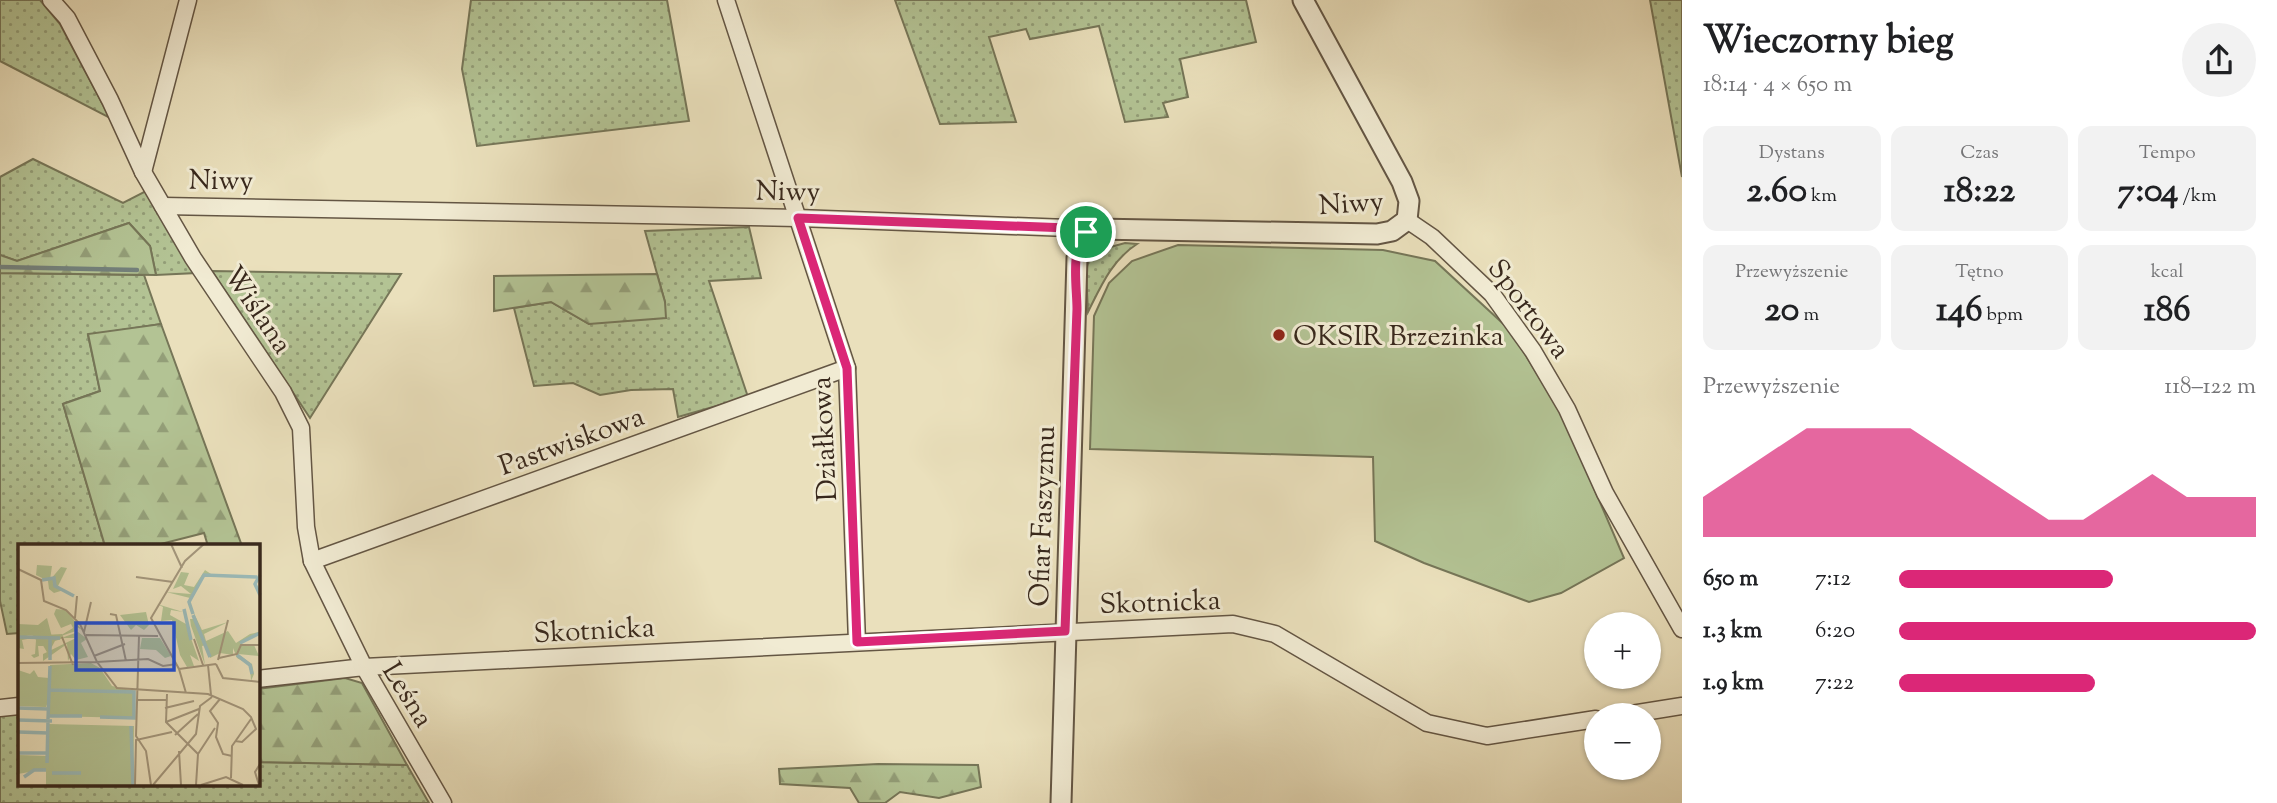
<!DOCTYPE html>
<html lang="pl">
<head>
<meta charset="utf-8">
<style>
	body { margin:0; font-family:"Sorts Mill Goudy",serif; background:#f2f2f2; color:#202124; height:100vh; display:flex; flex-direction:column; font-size:26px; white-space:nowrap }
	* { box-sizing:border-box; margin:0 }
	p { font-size:23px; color:#757577 }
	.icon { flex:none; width:38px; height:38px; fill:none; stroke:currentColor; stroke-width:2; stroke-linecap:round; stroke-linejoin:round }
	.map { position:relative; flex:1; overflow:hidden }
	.panel { display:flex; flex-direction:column; background:#fff; width:595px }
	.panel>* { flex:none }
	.buttons { position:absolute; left:1584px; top:612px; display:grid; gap:14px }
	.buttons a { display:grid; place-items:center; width:77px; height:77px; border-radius:50%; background:#fff; box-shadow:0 2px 5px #0004; font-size:35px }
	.pin { position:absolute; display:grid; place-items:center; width:60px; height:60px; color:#fff; margin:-30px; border:4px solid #fff; border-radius:50%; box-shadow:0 2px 7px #0007 }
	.round { display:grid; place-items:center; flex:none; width:74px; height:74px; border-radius:37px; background:#f2f2f2 }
	.summary { display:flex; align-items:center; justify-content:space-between; height:119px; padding:0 21px }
	h1 { font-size:38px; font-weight:700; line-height:52px }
	.metrics { display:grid; grid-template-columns:repeat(3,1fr); gap:10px; height:119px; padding:7px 21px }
	.metrics div { display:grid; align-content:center; border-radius:14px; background:#f2f2f2; text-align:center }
	.metrics b { font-size:35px; font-weight:700 }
	.metrics small { font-size:19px; font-weight:400 }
	.metrics p { font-size:19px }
	.chart { height:196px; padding:14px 21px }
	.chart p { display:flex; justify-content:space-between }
	.chart svg { width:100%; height:126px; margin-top:7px; fill:#db2777; opacity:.7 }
	ul { padding:0 21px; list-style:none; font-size:23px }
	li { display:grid; grid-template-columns:112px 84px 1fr; align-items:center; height:52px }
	li i { height:18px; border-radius:9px; background:#db2777 }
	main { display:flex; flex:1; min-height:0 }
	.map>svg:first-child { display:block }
	.grass { fill:url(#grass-dots); stroke:#767658; stroke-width:2 }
	.forest { fill:url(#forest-firs); stroke:#767658; stroke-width:2 }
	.garden { fill:#b3c394; stroke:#767658; stroke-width:2 }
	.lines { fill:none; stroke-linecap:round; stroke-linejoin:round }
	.stream { stroke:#73807b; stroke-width:4.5 }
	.minor-casing { stroke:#645644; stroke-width:19 }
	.tertiary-casing { stroke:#645644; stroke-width:23 }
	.minor { stroke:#f1ebd3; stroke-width:16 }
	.tertiary { stroke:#f1ebd3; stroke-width:19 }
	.route-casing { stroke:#fff; stroke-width:14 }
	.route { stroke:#db2777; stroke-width:9 }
	.poi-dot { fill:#8f2418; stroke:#f1ebd3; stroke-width:2.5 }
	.labels { text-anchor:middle; stroke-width:6; stroke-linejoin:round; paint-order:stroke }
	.street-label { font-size:28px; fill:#38281c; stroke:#f1ebd3 }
	.poi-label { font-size:28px; fill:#38281c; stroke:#f1ebd3; text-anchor:start }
	.inset-river { fill:none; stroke:#9bbbba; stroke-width:3.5 }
	.inset-road { fill:none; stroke:#a3967c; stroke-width:2 }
	.view { fill:#1d4ed8; fill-opacity:0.15; stroke:#1d4ed8; stroke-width:3.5 }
	.inset-edge { fill:none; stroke:#38281c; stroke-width:3.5 }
</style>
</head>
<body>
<main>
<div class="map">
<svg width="1682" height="803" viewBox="0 0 1682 803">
	<defs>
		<pattern id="grass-dots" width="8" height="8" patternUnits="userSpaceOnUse" patternTransform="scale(1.75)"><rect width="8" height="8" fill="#b3c394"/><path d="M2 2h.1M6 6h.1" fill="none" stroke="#939e78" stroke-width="1.8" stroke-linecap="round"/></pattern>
		<pattern id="forest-firs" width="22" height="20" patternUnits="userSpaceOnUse" patternTransform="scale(1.75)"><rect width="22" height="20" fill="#b3c394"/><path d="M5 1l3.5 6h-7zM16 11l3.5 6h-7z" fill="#939e78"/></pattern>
	</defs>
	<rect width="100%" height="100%" fill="#eae0bc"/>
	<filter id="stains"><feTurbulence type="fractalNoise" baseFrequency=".00286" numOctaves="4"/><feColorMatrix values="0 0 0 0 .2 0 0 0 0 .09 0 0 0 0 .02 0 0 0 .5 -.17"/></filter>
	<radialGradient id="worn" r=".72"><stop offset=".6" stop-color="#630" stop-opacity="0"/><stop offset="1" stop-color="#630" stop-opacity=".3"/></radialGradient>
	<!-- grass -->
	<g class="grass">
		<path d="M0 0H40L60 24 110 118 0 61Z"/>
		<path d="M471 0H667L689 121 477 146 462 69Z"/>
		<path d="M895 0H1246L1256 42 1180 59 1188 97 1163 103 1168 117 1125 122 1099 26 1030 39 1026 29 989 37 1016 122 940 124Z"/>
		<path d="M1650 0H1682V177Z"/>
		<path d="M33 159 123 203 146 191 196 273 156 275 150 246 129 223 17 261 0 255V177Z"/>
		<path d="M749 227 761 278 709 281 748 397 678 417 673 389 631 390 600 395 573 383 534 386 514 308 551 302 589 324 665 302 645 231Z"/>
		<path d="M1125 243 1137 244C1112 260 1101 286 1088 312L1086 271 1089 258 1100 250Z"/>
		<path d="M212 271 401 274 310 418Z"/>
		<path d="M0 273 144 275 161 324 88 335 100 391 63 404 105 546H19V633L7 634 0 601Z"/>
		<path d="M19 714V784H257V762L407 765 429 803H0V716Z"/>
	</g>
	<!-- forest -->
	<g class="forest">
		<path d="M129 223 150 246 156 275 0 273V255L17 261Z"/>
		<path d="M657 274 665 302 666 318 589 324 551 302 494 311V276Z"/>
		<path d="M161 324 242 546H208L204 533 153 546H105L63 404 100 391 88 334Z"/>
		<path d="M345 678 362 683 407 765 257 762V689Z"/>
		<path d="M878 764 978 765 981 787 939 798 900 792 885 803H859L850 788 780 784 779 769Z"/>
	</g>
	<!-- garden -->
	<path class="garden" d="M1178 245 1383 250 1435 261 1510 330 1562 414 1624 558 1561 593 1529 602 1424 563 1375 541 1373 457 1090 449 1094 316 1109 283 1132 261Z"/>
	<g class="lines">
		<!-- stream -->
		<path class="stream" d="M0 267 137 270"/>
		<defs>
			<g id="minor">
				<path d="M51 0 67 18 110 100 143 172 193 258 283 392 301 428 306 527 312 561 364 667 1233 624 1275 634 1427 723 1487 736 1596 719"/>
				<path d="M726 0 847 368 857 642"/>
				<path d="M143 172 188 0"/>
				<path d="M163 206 798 218 1068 228 1086 232"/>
				<path d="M1407 220 1432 237 1492 294 1533 351 1567 409 1605 493 1682 629"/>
				<path d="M312 561 847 368"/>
				<path d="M257 679 364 667 443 803"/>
				<path d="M0 708 19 706"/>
				<path d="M1619 716 1682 706"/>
			</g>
			<path id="tertiary" d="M1061 803 1077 258 1082 236 1096 229 1377 234 1392 231 1407 220 1409 201 1402 182 1303 0"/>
		</defs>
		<!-- minor casing -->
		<use href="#minor" class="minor-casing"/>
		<!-- tertiary casing -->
		<use href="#tertiary" class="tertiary-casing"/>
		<!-- minor -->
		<use href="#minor" class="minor"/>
		<!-- tertiary -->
		<use href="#tertiary" class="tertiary"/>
	</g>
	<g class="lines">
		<defs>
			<path id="route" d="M798 218 1068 228 1086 232C1070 250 1077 286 1077 309L1065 631 857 642 847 368Z"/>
		</defs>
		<!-- route casing -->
		<use href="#route" class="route-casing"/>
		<!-- route -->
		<use href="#route" class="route"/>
	</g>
	<!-- markers -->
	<circle class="poi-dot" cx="1279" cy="335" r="7"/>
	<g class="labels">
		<!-- street labels -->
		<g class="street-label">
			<text transform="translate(221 179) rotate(1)" y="10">Niwy</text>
			<text transform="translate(788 190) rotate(1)" y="10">Niwy</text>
			<text transform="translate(1351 202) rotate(-4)" y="10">Niwy</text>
			<text transform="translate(1530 308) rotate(53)" y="10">Sportowa</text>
			<text transform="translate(259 309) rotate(56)" y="10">Wiślana</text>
			<text transform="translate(823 439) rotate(-93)" y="10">Działkowa</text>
			<text transform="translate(571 440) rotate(-20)" y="10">Pastwiskowa</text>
			<text transform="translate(1041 516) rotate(-88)" y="10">Ofiar Faszyzmu</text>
			<text transform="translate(1160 601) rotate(-2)" y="10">Skotnicka</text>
			<text transform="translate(594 629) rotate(-3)" y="10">Skotnicka</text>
			<text transform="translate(409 694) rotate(58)" y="10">Leśna</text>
		</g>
		<!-- poi labels -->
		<g class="poi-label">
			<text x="1293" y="345">OKSIR Brzezinka</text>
		</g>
	</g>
	<!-- overview -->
	<g transform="translate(18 544)">
		<rect width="242" height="242" fill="#eae0bc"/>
		<path d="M19 21 34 22 32 36 43 23 49 24 40 42 46 46 36 49 31 45 30 37 18 31ZM187 26 196 32H186L171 59 172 54 148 48 173 50 163 42 155 45 163 28 171 29 166 41 176 43ZM139 60 165 68 153 66 152 71 168 80 181 117 172 111 176 122 169 123 162 111 154 76 143 77 145 63ZM173 63 184 86 210 78 186 90 188 97 210 87 218 99 232 90 241 88 222 100 236 101 241 112 220 110 234 120 236 130 233 137 232 121 219 114 215 104V111L202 109 192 114 188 101 184 102 187 121 173 82 172 75H178ZM38 65 48 66 64 86 57 82 58 87 40 93 55 84 53 80 43 84 36 70ZM128 68 131 81 126 86 118 81 113 86 102 71ZM29 74 34 93 19 91 28 102H20L21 112 16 114 13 111 17 110 18 96 15 91 0 93V80L20 81ZM60 88 69 95 63 99 70 113 58 116 53 110 50 117 49 100 25 117V110L58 94H46V93ZM73 119 82 124 94 142 117 147V174L30 172 32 121ZM30 180 116 182 115 241H28V225L0 230V211L29 212Z" fill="#b3c394"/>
		<path d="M23 79 27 91 44 90 46 94 37 97 30 110 20 93 4 96 6 105 0 104V93L26 90ZM0 126 12 130 16 126 20 133 31 134V146L116 148 31 146V155L41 158 31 155 28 163 0 162Z" fill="#b3c394"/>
		<path d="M124 94H142L153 112 147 114 138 106 122 105Z" fill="#b3c394"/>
		<path class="inset-river" d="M242 31 237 40 242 51M24 36 36 34 37 42 56 52M166 65 173 96M175 70 171 58 186 31 239 33M175 71 192 113M0 93 42 94M222 99 242 89M219 111 232 121 234 130M32 116V93M31 146 116 148V174L82 173M0 164 30 165M31 172H64M30 175 32 122M0 176 34 177M113 182 115 241M0 188 30 189M0 209H29M29 219 30 177M34 229H63M6 233 16 226H28"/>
		<path class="inset-road" d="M153 0 164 24M0 25 23 36 26 57 48 66 62 80 79 118 130 115 145 122 159 120M118 33 155 38M92 70 98 71 108 117M57 74 59 52M66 88 73 58M68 91 140 92M121 92 118 192 128 207 133 241M44 93 55 121M176 95 185 121M76 112 107 100M201 114 219 110 223 101H242M200 116 210 76M0 119 79 118 99 144 190 150 225 165 233 173 238 185 224 198 217 197M198 120 205 134 242 138M190 121 193 151M161 125 198 120M168 149 161 125 133 74 167 17 186 0M149 150 148 178 180 210M202 155 192 167 200 179 198 193 205 210 214 212M119 156H148M147 164 176 157M148 178 181 165M157 191 180 170M161 207 163 241M180 210 197 184M213 234 214 202 233 175M117 241 118 196 154 188M135 241 178 190 182 162 194 153M178 241 180 210M183 241 208 233 225 241M241 241 237 228 242 220"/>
		<path class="view" d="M58 79H156V126H58Z"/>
		<rect width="242" height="242" class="inset-edge"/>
	</g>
	<rect width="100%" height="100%" filter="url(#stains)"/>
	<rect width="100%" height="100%" fill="url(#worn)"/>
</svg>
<div class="buttons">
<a>+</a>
<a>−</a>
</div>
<div class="pin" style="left:1086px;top:232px;background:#1e9e55"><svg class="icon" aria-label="arrive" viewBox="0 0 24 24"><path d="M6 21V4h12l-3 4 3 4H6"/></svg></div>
</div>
<section class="panel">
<div class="summary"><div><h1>Wieczorny bieg</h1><p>18:14 · 4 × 650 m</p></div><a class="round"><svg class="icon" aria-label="share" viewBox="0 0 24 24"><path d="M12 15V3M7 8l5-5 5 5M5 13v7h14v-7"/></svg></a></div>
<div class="metrics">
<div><p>Dystans</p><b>2.60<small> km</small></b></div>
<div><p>Czas</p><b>18:22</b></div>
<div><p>Tempo</p><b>7:04<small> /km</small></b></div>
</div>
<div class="metrics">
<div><p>Przewyższenie</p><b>20<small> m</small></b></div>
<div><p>Tętno</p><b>146<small> bpm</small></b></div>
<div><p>kcal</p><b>186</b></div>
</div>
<div class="chart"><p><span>Przewyższenie</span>118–122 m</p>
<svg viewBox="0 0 160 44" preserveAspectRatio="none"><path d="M0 44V30L10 22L20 14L30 6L40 6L50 6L60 6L70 14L80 22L90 30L100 38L110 38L120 30L130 22L140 30L150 30L160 30V44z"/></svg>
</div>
<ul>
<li><b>650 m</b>7:12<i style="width:60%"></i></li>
<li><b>1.3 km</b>6:20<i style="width:100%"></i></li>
<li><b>1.9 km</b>7:22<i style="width:55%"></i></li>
</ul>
</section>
</main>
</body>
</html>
